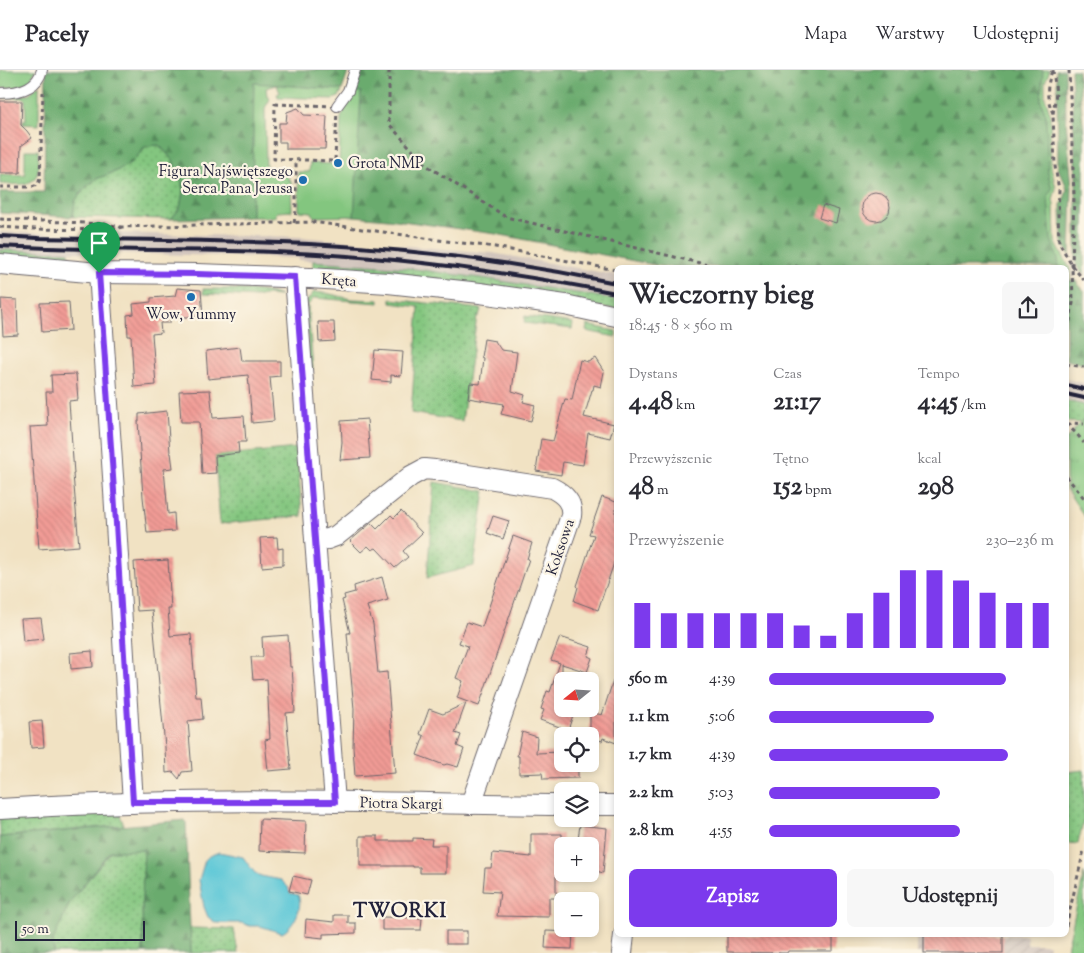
<!DOCTYPE html>
<html lang="pl">
<head>
<meta charset="utf-8">
<style>
	body { margin:0; font-family:"Sorts Mill Goudy",serif; background:#f7f7f7; color:#2b2b33; height:100vh; display:flex; flex-direction:column; font-size:19px; white-space:nowrap }
	* { box-sizing:border-box; margin:0 }
	p { font-size:16px; color:#7c7c81 }
	.icon { flex:none; width:28px; height:28px; fill:none; stroke:currentColor; stroke-width:2; stroke-linecap:round; stroke-linejoin:round }
	.map { position:relative; flex:1; overflow:hidden }
	.drawer { position:absolute; left:614px; top:195px; width:455px; height:672px; display:flex; flex-direction:column; background:#fff; border-radius:8px; box-shadow:0 2px 8px #0003 }
	.drawer>* { flex:none }
	.needle { width:32px; rotate:252deg }
	.buttons { position:absolute; left:554px; top:602px; display:grid; gap:10px }
	.buttons a { display:grid; place-items:center; width:45px; height:45px; border-radius:8px; background:#fff; box-shadow:0 2px 8px #0003; font-size:25px }
	.scale { position:absolute; left:15px; bottom:12px; width:130px; box-sizing:border-box; padding-left:5px; border:2px solid #22223b; border-top:0; font-size:14px; line-height:18px; white-space:nowrap; color:#22223b; -webkit-text-stroke:4px #fcf5e5; paint-order:stroke }
	.pin { position:absolute; display:grid; place-items:center; width:42px; height:42px; color:#fff; margin:-51px -21px; border-radius:50% 50% 50% 0; rotate:-45deg; box-shadow:0 0 5px #0007 }
	.pin .icon { rotate:45deg }
	.round { display:grid; place-items:center; flex:none; width:52px; height:52px; border-radius:8px; background:#f7f7f7 }
	.summary { display:flex; align-items:center; justify-content:space-between; height:85px; padding:0 15px }
	h1 { font-size:28px; font-weight:700; line-height:38px }
	.metrics { display:grid; grid-template-columns:repeat(3,1fr); gap:8px; height:85px; padding:5px 15px }
	.metrics div { display:grid; align-content:center }
	.metrics b { font-size:25px; font-weight:700 }
	.metrics small { font-size:14px; font-weight:400 }
	.metrics p { font-size:14px }
	.chart { height:140px; padding:10px 15px }
	.chart p { display:flex; justify-content:space-between }
	.chart svg { width:100%; height:90px; margin-top:5px; stroke:#7c3aed; stroke-width:6 }
	.primary-button { display:flex; gap:10px; margin-top:auto; padding:10px 15px }
	.primary-button a { flex:1; height:58px; border-radius:8px; background:#7c3aed; color:#fff; font-size:20px; font-weight:700; line-height:58px; text-align:center }
	.primary-button a+a { background:#f7f7f7; color:#2b2b33 }
	ul { padding:0 15px; list-style:none; font-size:16px }
	li { display:grid; grid-template-columns:80px 60px 1fr; align-items:center; height:38px }
	li i { height:12px; border-radius:6px; background:#7c3aed }
	header { display:flex; align-items:center; gap:30px; box-sizing:border-box; height:70px; padding:0 25px; background:#fff; border-bottom:1px solid #e1e1e2 }
	header strong { font-size:24px }
	nav { display:flex; gap:28px; margin-inline-start:auto; font-size:18px }
	.map>svg:first-child { display:block }
	.industrial { fill:url(#industrial-furrows) }
	.railway { fill:#cec1ba }
	.grass { fill:url(#grass-dots); stroke:#52745d }
	.forest { fill:url(#forest-firs); stroke:#466654 }
	.park { fill:url(#park-tufts); stroke:#52745d }
	.garden { fill:#83c67f; stroke:#52745d }
	.water { fill:#5cc7d7; stroke:#3f7489 }
	.building { fill:url(#building-back-hatch) }
	.lines { fill:none; stroke-linecap:round; stroke-linejoin:round }
	.lane-casing { stroke:#6a656b; stroke-width:12 }
	.street-casing { stroke:#6a656b; stroke-width:22 }
	.path { stroke:#6a656b; stroke-width:3; stroke-dasharray:4 4; stroke-linecap:butt }
	.lane { stroke:#fff; stroke-width:10 }
	.street { stroke:#fff; stroke-width:20 }
	.rail { stroke:#22223b; stroke-width:4 }
	.route-casing { stroke:#fff; stroke-width:10 }
	.route { stroke:#7c3aed; stroke-width:6 }
	.poi-dot { fill:#1f6fb2; stroke:#fcf5e5; stroke-width:2 }
	.labels { text-anchor:middle; stroke-width:4.5; stroke-linejoin:round; paint-order:stroke }
	.poi-label { font-size:15px; fill:#22223b; stroke:#fcf5e5; text-anchor:start }
	.street-label { font-size:15px; fill:#22223b; stroke:#fcf5e5 }
	.district-label { font-size:20px; font-weight:bold; letter-spacing:1px; fill:#22223b; stroke:#fcf5e5 }
</style>
</head>
<body>
<header>
<strong>Pacely</strong>
<nav><a>Mapa</a><a>Warstwy</a><a>Udostępnij</a></nav>
</header>
<div class="map">
<svg width="1084" height="883" viewBox="0 0 1084 883">
	<defs>
		<pattern id="industrial-furrows" width="10" height="10" patternUnits="userSpaceOnUse" patternTransform="scale(1.25)"><rect width="10" height="10" fill="#cec1ba"/><path d="M-1 1l2-2M0 10L10 0M9 11l2-2" fill="none" stroke="#b1a6a1"/></pattern>
		<pattern id="grass-dots" width="8" height="8" patternUnits="userSpaceOnUse" patternTransform="scale(1.25)"><rect width="8" height="8" fill="#83c67f"/><path d="M2 2h.1M6 6h.1" fill="none" stroke="#6ba069" stroke-width="1.8" stroke-linecap="round"/></pattern>
		<pattern id="forest-firs" width="22" height="20" patternUnits="userSpaceOnUse" patternTransform="scale(1.25)"><rect width="22" height="20" fill="#6aab6e"/><path d="M5 1l3.5 6h-7zM16 11l3.5 6h-7z" fill="#578b5c"/></pattern>
		<pattern id="park-tufts" width="24" height="20" patternUnits="userSpaceOnUse" patternTransform="scale(1.25)"><rect width="24" height="20" fill="#83c67f"/><path d="M3 7l-1-3M5 7V3M7 7l1-3M15 17l-1-3M17 17v-4M19 17l1-3" fill="none" stroke="#6ba069"/></pattern>
		<pattern id="building-back-hatch" width="6" height="6" patternUnits="userSpaceOnUse" patternTransform="scale(1.25)"><rect width="6" height="6" fill="#f19b95"/><path d="M-1 5l2 2M0 0l6 6M5-1l2 2" fill="none" stroke="#ce8581"/></pattern>
	</defs>
	<rect width="100%" height="100%" fill="#fcf5e5"/>
	<filter id="ink" filterUnits="userSpaceOnUse"><feTurbulence type="fractalNoise" baseFrequency=".02" numOctaves="2"/><feDisplacementMap in="SourceGraphic" scale="10" xChannelSelector="R" yChannelSelector="G"/><feConvolveMatrix kernelMatrix="1 2 1 2 8 2 1 2 1" color-interpolation-filters="sRGB"/></filter>
	<filter id="wash" filterUnits="userSpaceOnUse"><feTurbulence type="fractalNoise" baseFrequency=".0096" numOctaves="4" result="noise"/><feDisplacementMap in="SourceGraphic" scale="20" xChannelSelector="R" yChannelSelector="G"/><feGaussianBlur stdDeviation="1.12" result="paint"/><feColorMatrix in="noise" values="0 0 0 0 0 0 0 0 0 0 0 0 0 0 0 0 0 1.4 0 .05"/><feComposite in="paint" operator="in"/></filter>
	<g filter="url(#wash)">
		<rect width="100%" height="100%" fill="#f1e2c3"/>
		<!-- industrial -->
		<path class="industrial" d="M924 865H1027V874H1049L1047 883H917V866H924Z"/>
		<!-- railway -->
		<g class="railway">
			<path d="M0 162 105 166V163L300 167 492 183 616 205V230L601 227 488 209 408 198 299 190 298 188 0 180Z"/>
			<path d="M1066 309 1084 313V335L1066 331Z"/>
		</g>
		<!-- grass -->
		<g class="grass">
			<path d="M159 75 173 90 181 109 183 122 180 138 171 149 73 147 75 131 84 119 96 109 117 101 133 91 146 76Z"/>
			<path d="M0 180 69 182V193L0 187Z"/>
			<path d="M313 191 408 198 488 209 601 227 616 230V239L313 200Z"/>
			<path d="M203 219C221 219 265 218 280 226L265 225 256 227 203 224Z"/>
			<path d="M314 222 326 223 351 229 379 230V233L314 228 308 235 313 299 309 301 306 232Z"/>
			<path d="M391 229 481 239 479 246H477L462 351 411 343 419 237 391 233Z"/>
			<path d="M525 246 573 253 572 259 524 253Z"/>
			<path d="M587 255 616 261V267L586 261Z"/>
			<path d="M1066 331 1084 335V353L1069 352 1066 350Z"/>
			<path d="M297 378 302 446 220 454 215 386Z"/>
			<path d="M434 412 485 421 474 496 427 508Z"/>
			<path d="M1084 700V748L1078 774 1066 773V702Z"/>
			<path d="M118 740 124 755 0 767V746Z"/>
			<path d="M145 780 142 830 143 883H54L53 870 70 832 111 781Z"/>
			<path d="M190 858 234 859 238 883H191Z"/>
		</g>
		<!-- forest -->
		<g class="forest">
			<path d="M46 0H349L342 20 254 13 252 147 171 149 180 138 183 121 181 109 173 90 159 75 146 76 133 91 117 101 96 109 84 119 75 131 73 147 0 143V122H44Z"/>
			<path d="M360 0H1043L1041 31 1046 45 1048 103 1052 119 1048 125 1051 169 1058 189 1059 197H665L496 164 388 149 354 146 361 22 352 21Z"/>
			<path d="M1056 0H1065L1066 51 1072 117 1070 186 1062 172 1061 135C1062 130 1065 128 1066 123 1069 115 1060 106 1058 98L1057 14Z"/>
			<path d="M1071 0H1078L1084 65V205L1076 195V113Z"/>
			<path d="M1066 209 1070 211 1075 210 1084 221V294L1066 290Z"/>
			<path d="M185 750 186 752 191 883H143L142 830 144 780 110 781 70 832 53 870 54 883H0V767Z"/>
		</g>
		<!-- park -->
		<g class="park">
			<path d="M1084 349V446L1066 419V369Z"/>
			<path d="M1084 803V883H1067L1068 874Z"/>
		</g>
		<!-- garden -->
		<g class="garden">
			<path d="M0 0H36C28 17 17 18 0 18Z"/>
			<path d="M1043 0H1050L1045 12V27L1050 43 1051 97 1056 118 1053 130 1054 134 1055 171 1059 179 1070 198V211L1066 209V198L1059 197 1058 189 1051 169 1048 125 1052 119 1048 103 1046 45 1041 31Z"/>
			<path d="M254 13 342 20 339 27 333 29 278 27 277 24 280 23 277 15 266 18 267 26H269L270 29 265 38 266 102H289L288 110H291L292 141 278 142 276 143V147H252Z"/>
			<path d="M39 15V55L23 54V50H26L25 28 0 27V25H25L30 23Z"/>
			<path d="M352 21 361 22 354 146 314 147 312 142 299 141 298 102H309L310 93 339 94 341 48Z"/>
			<path d="M25 80H38C38 87 40 97 37 104 32 118 12 114 0 114V104L25 105Z"/>
		</g>
		<!-- water -->
		<path class="water" d="M219 782 243 787 251 798 255 803 261 806 281 810 288 817 290 823 298 825C304 837 293 858 282 863L260 856H250L242 853H216L208 847 204 837 199 810 205 790 209 786Z"/>
		<g id="blocks">
			<!-- building -->
			<g class="building">
				<path d="M0 31H22L21 55 27 61 32 68 21 76 20 103H0Z"/>
				<path d="M298 38 304 45 327 46 325 79H286V72H279V53H286L287 42Z"/>
				<circle cx="876" cy="137" r="14"/>
				<path d="M823 135 839 140 836 153 819 148Z"/>
				<path d="M177 218 201 220 203 246 170 248V253H160L161 263 152 264 156 315 134 317 131 266H128L127 245 134 244 133 234 151 232V228L175 226Z"/>
				<path d="M1 229 17 230 18 265 3 266Z"/>
				<path d="M69 232 71 260 42 262 40 233Z"/>
				<path d="M318 252H334L335 271 319 272Z"/>
				<path d="M484 269 495 271 501 280 517 282 512 321 525 325 523 332 535 335 531 351 501 344 504 334 468 328 470 313 480 314 483 288 481 287Z"/>
				<path d="M240 277 242 291H280V306L270 307 274 351 252 353 248 305 208 309 206 281Z"/>
				<path d="M375 280 403 282 401 306 391 305V312L372 310Z"/>
				<path d="M595 288 604 302 601 317 594 315 593 320H592L584 347 614 354 610 368 588 363 583 395 563 392 561 405 536 401 541 369 553 371 565 329 572 330 580 290 588 292Z"/>
				<path d="M76 304 78 330 69 331 74 404H73L79 476 39 479 30 357 48 356 46 322H52L51 305Z"/>
				<path d="M210 320 213 348 244 346 246 372H238L239 383 215 386 216 403 202 404 199 352H181L179 321Z"/>
				<path d="M167 341 170 383H171L173 398 164 399 168 444 174 443 175 461 147 463 143 427 138 351H139V344Z"/>
				<path d="M367 349 370 388 340 390 342 372 341 351Z"/>
				<path d="M602 427 616 432V487L598 540 574 531 578 517 577 516 594 465 589 464Z"/>
				<path d="M401 441 422 463 403 481 408 487 395 498 376 478 372 480 368 476 361 482 350 471 371 453 377 459 391 445 394 448Z"/>
				<path d="M493 446 509 451 503 469 487 463Z"/>
				<path d="M513 466 532 473 527 489H529L479 636 457 628 463 611 456 608 468 576 459 573 467 552 482 557Z"/>
				<path d="M277 467 278 479 283 478V495L262 497 260 468Z"/>
				<path d="M168 490 171 539H168L170 566 191 564 196 627H201L203 649 188 651 192 701 182 702 179 709 173 702 166 703 165 677 152 540 137 541 134 492Z"/>
				<path d="M382 507 388 530 367 536 373 554 378 603 387 602 395 703 355 706 353 677 354 639 347 563H350L342 530 345 529 344 525 355 522 354 516Z"/>
				<path d="M41 548 44 569 23 571 21 549Z"/>
				<path d="M288 565 290 597H292L295 642 286 643 291 699 268 701 265 670 270 669 267 609 253 610 251 587H263L262 567Z"/>
				<path d="M560 567 591 577 588 586 592 588 587 602 562 594V639H575L568 660 540 650 544 640 541 639 547 621 550 622 560 593 551 590Z"/>
				<path d="M92 581 93 597 71 599 70 583Z"/>
				<path d="M613 611H616V673L603 668 602 671 590 667V642L602 645Z"/>
				<path d="M466 633 455 663 461 665 457 676 464 679 458 697 447 694 444 695 417 685 424 666 420 664 429 639 443 644Z"/>
				<path d="M42 651 44 677 31 678 29 652Z"/>
				<path d="M522 662 537 667 536 683 562 682V694H578V708L543 709 542 703 519 704V686H517Z"/>
				<path d="M260 749 306 751 305 783 259 781Z"/>
				<path d="M580 755 607 758 603 803 590 799V776H577Z"/>
				<path d="M531 764H562V787H556V828H549V847L497 846 500 822 483 821 485 798H491L493 783 531 787Z"/>
				<path d="M360 766H378V771H413V768L432 769 431 775H446V803H420V797H413V796H360Z"/>
				<path d="M293 806 311 810 307 825 289 821Z"/>
				<path d="M334 845H348V853H356V863L323 864V868L305 866 306 849 334 852Z"/>
				<path d="M382 847 422 848 421 860H382Z"/>
				<rect x="446" y="861" width="21" height="13"/>
				<path d="M546 861 573 862 572 879 545 878Z"/>
				<path d="M727 865H833V881H788L787 883 727 882Z"/>
				<rect x="924" y="865" width="79" height="18"/>
			</g>
		</g>
	</g>
	<g filter="url(#ink)">
		<use href="#blocks" fill-opacity="0" stroke="#6a656b" stroke-width="1"/>
		<g class="lines">
			<defs>
				<g id="lane">
					<path d="M0 23C17 23 37 19 42 0"/>
					<path d="M337 36 348 21 355 0"/>
				</g>
				<g id="street">
					<path d="M0 194 99 203 197 204 310 208 388 213 480 223 565 235 616 246"/>
					<path d="M99 203 114 421 133 733"/>
					<path d="M295 207 335 732"/>
					<path d="M316 470 328 469 336 466 411 406 424 399 435 400 552 418C564 424 573 432 571 446L471 734"/>
					<path d="M590 735H616"/>
					<path d="M0 739C187 726 375 733 562 735"/>
					<path d="M622 883 624 865"/>
				</g>
			</defs>
			<!-- lane casing -->
			<use href="#lane" class="lane-casing"/>
			<!-- street casing -->
			<use href="#street" class="street-casing"/>
			<!-- path -->
			<g class="path">
				<path d="M389 0V54L426 95 506 147 721 198"/>
				<path d="M1053 0 1056 23 1053 44 1055 96 1059 120 1058 143 1059 172 1072 196 1084 210"/>
				<path d="M1052 1C1046 17 1046 28 1053 43"/>
				<path d="M275 34 337 36 335 91 274 89Z"/>
				<path d="M0 117H30C38 116 39 114 40 107L43 22"/>
				<path d="M0 149 105 154 121 157 313 152 446 171 495 177 616 200"/>
				<path d="M294 153 296 141V90"/>
				<path d="M0 157C40 160 80 160 119 159L121 157"/>
				<path d="M796 198 797 195"/>
				<path d="M1066 259 1070 250 1073 233 1072 196 1074 125 1069 0"/>
				<path d="M1066 294 1084 297"/>
				<path d="M1066 354 1076 363 1084 373"/>
				<path d="M1068 356 1071 353 1084 354"/>
				<path d="M1066 406 1084 428"/>
				<path d="M1066 856 1084 780"/>
			</g>
			<!-- lane -->
			<use href="#lane" class="lane"/>
			<!-- street -->
			<use href="#street" class="street"/>
			<!-- rail -->
			<g class="rail">
				<path d="M0 166 38 168C128 170 219 170 309 174 412 179 515 192 616 213"/>
				<path d="M0 176C92 181 184 179 275 182 390 186 504 201 616 223"/>
				<path d="M1066 315 1084 319"/>
				<path d="M1066 324 1084 328"/>
			</g>
		</g>
	</g>
	<g class="lines" filter="url(#ink)">
		<defs>
			<path id="route" d="M99 203 197 204 295 207 335 732H133L114 421Z"/>
		</defs>
		<!-- route casing -->
		<use href="#route" class="route-casing"/>
		<!-- route -->
		<use href="#route" class="route"/>
	</g>
	<!-- markers -->
	<g class="poi-dot">
		<circle cx="338" cy="93" r="5"/>
		<circle cx="303" cy="110" r="5"/>
		<circle cx="191" cy="227" r="5"/>
	</g>
	<g class="labels">
		<!-- poi labels -->
		<g class="poi-label">
			<text x="348" y="98">Grota NMP</text>
			<text x="293" y="106" text-anchor="end">Figura Najświętszego<tspan x="293" dy="17">Serca Pana Jezusa</tspan></text>
			<text x="191" y="249" text-anchor="middle">Wow, Yummy</text>
		</g>
		<!-- street labels -->
		<g class="street-label">
			<text transform="translate(339 210) rotate(4)" y="5">Kręta</text>
			<text transform="translate(560 477) rotate(-71)" y="5">Koksowa</text>
			<text transform="translate(401 733) rotate(1)" y="5">Piotra Skargi</text>
		</g>
		<!-- district labels -->
		<g class="district-label">
			<text x="400" y="847">TWORKI</text>
		</g>
	</g>
</svg>
<div class="buttons">
<a><svg class="needle" viewBox="-14 -14 28 28"><path d="M0-13l5 13h-10z" fill="#e53935"/><path d="M0 13l5-13h-10z" fill="#7c7c81"/></svg></a>
<a><svg class="icon" aria-label="locate" viewBox="0 0 24 24"><circle cx="12" cy="12" r="6"/><path d="M12 2v4M12 18v4M2 12h4M18 12h4"/></svg></a>
<a><svg class="icon" aria-label="layers" viewBox="0 0 24 24"><path d="M12 4l9 5-9 5-9-5zM3 14l9 5 9-5"/></svg></a>
<a>+</a>
<a>−</a>
</div>
<div class="scale">50 m</div>
<div class="pin" style="left:99px;top:203px;background:#1e9e55"><svg class="icon" aria-label="arrive" viewBox="0 0 24 24"><path d="M6 21V4h12l-3 4 3 4H6"/></svg></div>
<section class="drawer">
<div class="summary"><div><h1>Wieczorny bieg</h1><p>18:45 · 8 × 560 m</p></div><a class="round"><svg class="icon" aria-label="share" viewBox="0 0 24 24"><path d="M12 15V3M7 8l5-5 5 5M5 13v7h14v-7"/></svg></a></div>
<div class="metrics">
<div><p>Dystans</p><b>4.48<small> km</small></b></div>
<div><p>Czas</p><b>21:17</b></div>
<div><p>Tempo</p><b>4:45<small> /km</small></b></div>
</div>
<div class="metrics">
<div><p>Przewyższenie</p><b>48<small> m</small></b></div>
<div><p>Tętno</p><b>152<small> bpm</small></b></div>
<div><p>kcal</p><b>298</b></div>
</div>
<div class="chart"><p><span>Przewyższenie</span>230–236 m</p>
<svg viewBox="0 0 160 44" preserveAspectRatio="none"><path d="M5 44V22M15 44V27M25 44V27M35 44V27M45 44V27M55 44V27M65 44V33M75 44V38M85 44V27M95 44V17M105 44V6M115 44V6M125 44V11M135 44V17M145 44V22M155 44V22"/></svg>
</div>
<ul>
<li><b>560 m</b>4:39<i style="width:83%"></i></li>
<li><b>1.1 km</b>5:06<i style="width:58%"></i></li>
<li><b>1.7 km</b>4:39<i style="width:84%"></i></li>
<li><b>2.2 km</b>5:03<i style="width:60%"></i></li>
<li><b>2.8 km</b>4:55<i style="width:67%"></i></li>
</ul>
<div class="primary-button"><a>Zapisz</a><a>Udostępnij</a></div>
</section>
</div>
</body>
</html>
